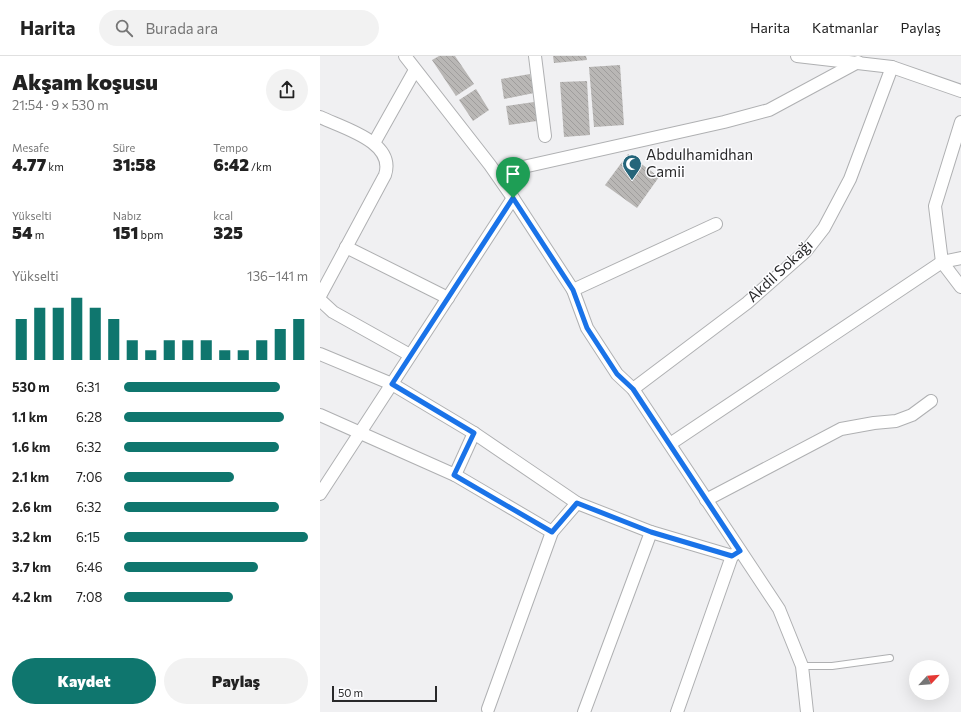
<!DOCTYPE html>
<html lang="tr">
<head>
<meta charset="utf-8">
<style>
	body { margin:0; font-family:Commissioner,sans-serif; background:#f2f2f2; color:#222; height:100vh; display:flex; flex-direction:column; font-size:15px; white-space:nowrap }
	* { box-sizing:border-box; margin:0 }
	p { font-size:13px; color:#767676 }
	.icon { flex:none; width:22px; height:22px; fill:none; stroke:currentColor; stroke-width:2; stroke-linecap:round; stroke-linejoin:round }
	.map { position:relative; flex:1; overflow:hidden }
	.panel { display:flex; flex-direction:column; background:#fff; width:320px }
	.panel>* { flex:none }
	.needle { width:26px; rotate:64deg }
	.tools { position:absolute; left:589px; top:604px; display:grid; gap:8px }
	.tools a { display:grid; place-items:center; width:40px; height:40px; border-radius:50%; background:#fff; box-shadow:0 4px 16px #0002; font-size:20px }
	.scale { position:absolute; left:12px; bottom:10px; width:105px; box-sizing:border-box; padding-left:4px; border:2px solid #29292a; border-top:0; font-size:11px; line-height:14px; white-space:nowrap; color:#29292a; -webkit-text-stroke:3px #fdfdff; paint-order:stroke }
	.pin { position:absolute; display:grid; place-items:center; width:34px; height:34px; color:#fff; margin:-41px -17px; border-radius:50% 50% 50% 0; rotate:-45deg; box-shadow:0 0 4px #0007 }
	.pin .icon { rotate:45deg }
	.round { display:grid; place-items:center; flex:none; width:42px; height:42px; border-radius:21px; background:#f2f2f2 }
	.overview { display:flex; align-items:center; justify-content:space-between; height:68px; padding:0 12px }
	h1 { font-size:22px; font-weight:800; line-height:30px }
	.metrics { display:grid; grid-template-columns:repeat(3,1fr); gap:6px; height:68px; padding:4px 12px }
	.metrics div { display:grid; align-content:center }
	.metrics b { font-size:17px; font-weight:800 }
	.metrics small { font-size:11px; font-weight:400 }
	.metrics p { font-size:11px }
	.chart { height:112px; padding:8px 12px }
	.chart p { display:flex; justify-content:space-between }
	.chart svg { width:100%; height:72px; margin-top:4px; stroke:#0f766e; stroke-width:6 }
	.action { display:flex; gap:8px; margin-top:auto; padding:8px 12px }
	.action a { flex:1; height:46px; border-radius:24px; background:#0f766e; color:#fff; font-size:16px; font-weight:800; line-height:46px; text-align:center }
	.action a+a { background:#f2f2f2; color:#222 }
	ul { padding:0 12px; list-style:none; font-size:13px }
	li { display:grid; grid-template-columns:64px 48px 1fr; align-items:center; height:30px }
	li i { height:10px; border-radius:5px; background:#0f766e }
	header { display:flex; align-items:center; gap:24px; box-sizing:border-box; height:56px; padding:0 20px; background:#fff; border-bottom:1px solid #e0e0e0 }
	header strong { font-size:19px }
	nav { display:flex; gap:22px; margin-inline-start:auto; font-size:14px }
	.search { width:280px; height:36px; background:#f2f2f2; display:flex; align-items:center; gap:10px; box-sizing:border-box; padding:0 14px; border-radius:22px; color:#767676; font-size:15px }
	main { display:flex; flex:1; min-height:0 }
	.map>svg:first-child { display:block }
	.building { fill:url(#building-back-hatch) }
	.lines { fill:none; stroke-linecap:round; stroke-linejoin:round }
	.service-casing { stroke:#afb0b2; stroke-width:8 }
	.minor-casing { stroke:#afb0b2; stroke-width:14 }
	.service { stroke:#fff; stroke-width:6 }
	.minor { stroke:#fff; stroke-width:12 }
	.route-casing { stroke:#fff; stroke-width:8 }
	.route { stroke:#1a73e8; stroke-width:5 }
	.labels { text-anchor:middle; stroke-width:3; stroke-linejoin:round; paint-order:stroke }
	.poi-label { font-size:15px; fill:#29292a; stroke:#fdfdff; text-anchor:start }
	.street-label { font-size:15px; fill:#29292a; stroke:#fdfdff }
</style>
</head>
<body>
<header>
<strong>Harita</strong>
<div class="search"><svg class="icon" aria-label="search" viewBox="0 0 24 24"><circle cx="10" cy="10" r="6"/><path d="M15 15l6 6"/></svg>Burada ara</div>
<nav><a>Harita</a><a>Katmanlar</a><a>Paylaş</a></nav>
</header>
<main>
<section class="panel">
<div class="overview"><div><h1>Akşam koşusu</h1><p>21:54 · 9 × 530 m</p></div><a class="round"><svg class="icon" aria-label="share" viewBox="0 0 24 24"><path d="M12 15V3M7 8l5-5 5 5M5 13v7h14v-7"/></svg></a></div>
<div class="metrics">
<div><p>Mesafe</p><b>4.77<small> km</small></b></div>
<div><p>Süre</p><b>31:58</b></div>
<div><p>Tempo</p><b>6:42<small> /km</small></b></div>
</div>
<div class="metrics">
<div><p>Yükselti</p><b>54<small> m</small></b></div>
<div><p>Nabız</p><b>151<small> bpm</small></b></div>
<div><p>kcal</p><b>325</b></div>
</div>
<div class="chart"><p><span>Yükselti</span>136–141 m</p>
<svg viewBox="0 0 160 44" preserveAspectRatio="none"><path d="M5 44V19M15 44V12M25 44V12M35 44V6M45 44V12M55 44V19M65 44V32M75 44V38M85 44V32M95 44V32M105 44V32M115 44V38M125 44V38M135 44V32M145 44V25M155 44V19"/></svg>
</div>
<ul>
<li><b>530 m</b>6:31<i style="width:85%"></i></li>
<li><b>1.1 km</b>6:28<i style="width:87%"></i></li>
<li><b>1.6 km</b>6:32<i style="width:84%"></i></li>
<li><b>2.1 km</b>7:06<i style="width:60%"></i></li>
<li><b>2.6 km</b>6:32<i style="width:84%"></i></li>
<li><b>3.2 km</b>6:15<i style="width:100%"></i></li>
<li><b>3.7 km</b>6:46<i style="width:73%"></i></li>
<li><b>4.2 km</b>7:08<i style="width:59%"></i></li>
</ul>
<div class="action"><a>Kaydet</a><a>Paylaş</a></div>
</section>
<div class="map">
<svg width="641" height="656" viewBox="0 0 641 656">
	<defs>
		<pattern id="building-back-hatch" width="6" height="6" patternUnits="userSpaceOnUse"><rect width="6" height="6" fill="#b9b7b5"/><path d="M-1 5l2 2M0 0l6 6M5-1l2 2" fill="none" stroke="#9f9d9c"/></pattern>
	</defs>
	<rect width="100%" height="100%" fill="#f0f0f2"/>
	<!-- building -->
	<g class="building">
		<path d="M119 0H135L154 28 136 40 112 4Z"/>
		<path d="M233 0H266L267 4 234 7Z"/>
		<path d="M300 9 304 69 274 71 269 11Z"/>
		<path d="M210 18 214 37 184 43 181 23Z"/>
		<path d="M267 25 270 79 244 81 240 26Z"/>
		<path d="M156 33 169 54 153 65 139 44Z"/>
		<path d="M214 46 217 65 189 69 186 50Z"/>
		<path d="M308 98 339 121 317 152 285 129Z"/>
	</g>
	<g class="lines">
		<defs>
			<path id="service" d="M482 610H512L570 602"/>
			<g id="minor">
				<path d="M85 0 170 109 193 142 253 234 267 272 297 318 313 333 459 553 482 610 487 656"/>
				<path d="M215 0 225 80"/>
				<path d="M477 0 572 11 641 35"/>
				<path d="M0 61C23 72 76 86 65 119L0 240"/>
				<path d="M641 66 615 150 622 206 641 231"/>
				<path d="M54 87 95 14"/>
				<path d="M176 117 404 66 449 54 538 6"/>
				<path d="M26 191 128 242"/>
				<path d="M253 234 396 168"/>
				<path d="M0 244 13 256 90 299"/>
				<path d="M0 298 72 328 154 377 257 447 331 476 412 500 420 495"/>
				<path d="M313 333 427 247 486 195 504 172 530 123 572 11"/>
				<path d="M0 359 135 419 232 476"/>
				<path d="M350 388 622 206 641 202"/>
				<path d="M135 419 154 377"/>
				<path d="M0 438 193 142"/>
				<path d="M386 444 521 373 554 367 576 365 592 359 611 345"/>
				<path d="M168 653 232 476 257 447"/>
				<path d="M264 656 331 476"/>
				<path d="M357 656 412 500"/>
			</g>
		</defs>
		<!-- service casing -->
		<use href="#service" class="service-casing"/>
		<!-- minor casing -->
		<use href="#minor" class="minor-casing"/>
		<!-- service -->
		<use href="#service" class="service"/>
		<!-- minor -->
		<use href="#minor" class="minor"/>
	</g>
	<g class="lines">
		<defs>
			<path id="route" d="M193 142 253 234 267 272 297 318 313 333 420 495 412 500 331 476 257 447 232 476 134 419 154 377 72 328Z"/>
		</defs>
		<!-- route casing -->
		<use href="#route" class="route-casing"/>
		<!-- route -->
		<use href="#route" class="route"/>
	</g>
	<!-- icons -->
	<defs>
		<symbol id="mosque-pin" viewBox="-11 -11 22 30"><path d="M0 17L-7.5 6A9.5 9.5 0 1 1 7.5 6Z" fill="#25657a" stroke="#fdfdff"/><path d="M3.5-4.9A6 6 0 1 0 3.5 4.9A5 5 0 1 1 3.5-4.9Z" fill="#fff"/></symbol>
	</defs>
	<g fill-rule="evenodd">
		<use href="#mosque-pin" x="301" y="97" width="22" height="30"/>
	</g>
	<g class="labels">
		<!-- poi labels -->
		<g class="poi-label">
			<text x="326" y="104">Abdulhamidhan<tspan x="326" dy="17">Camii</tspan></text>
		</g>
		<!-- street labels -->
		<g class="street-label">
			<text transform="translate(460 215) rotate(-43)" y="5">Akdil Sokağı</text>
		</g>
	</g>
</svg>
<div class="tools">
<a><svg class="needle" viewBox="-14 -14 28 28"><path d="M0-13l5 13h-10z" fill="#e53935"/><path d="M0 13l5-13h-10z" fill="#767676"/></svg></a>
</div>
<div class="scale">50 m</div>
<div class="pin" style="left:193px;top:142px;background:#1e9e55"><svg class="icon" aria-label="arrive" viewBox="0 0 24 24"><path d="M6 21V4h12l-3 4 3 4H6"/></svg></div>
</div>
</main>
</body>
</html>
